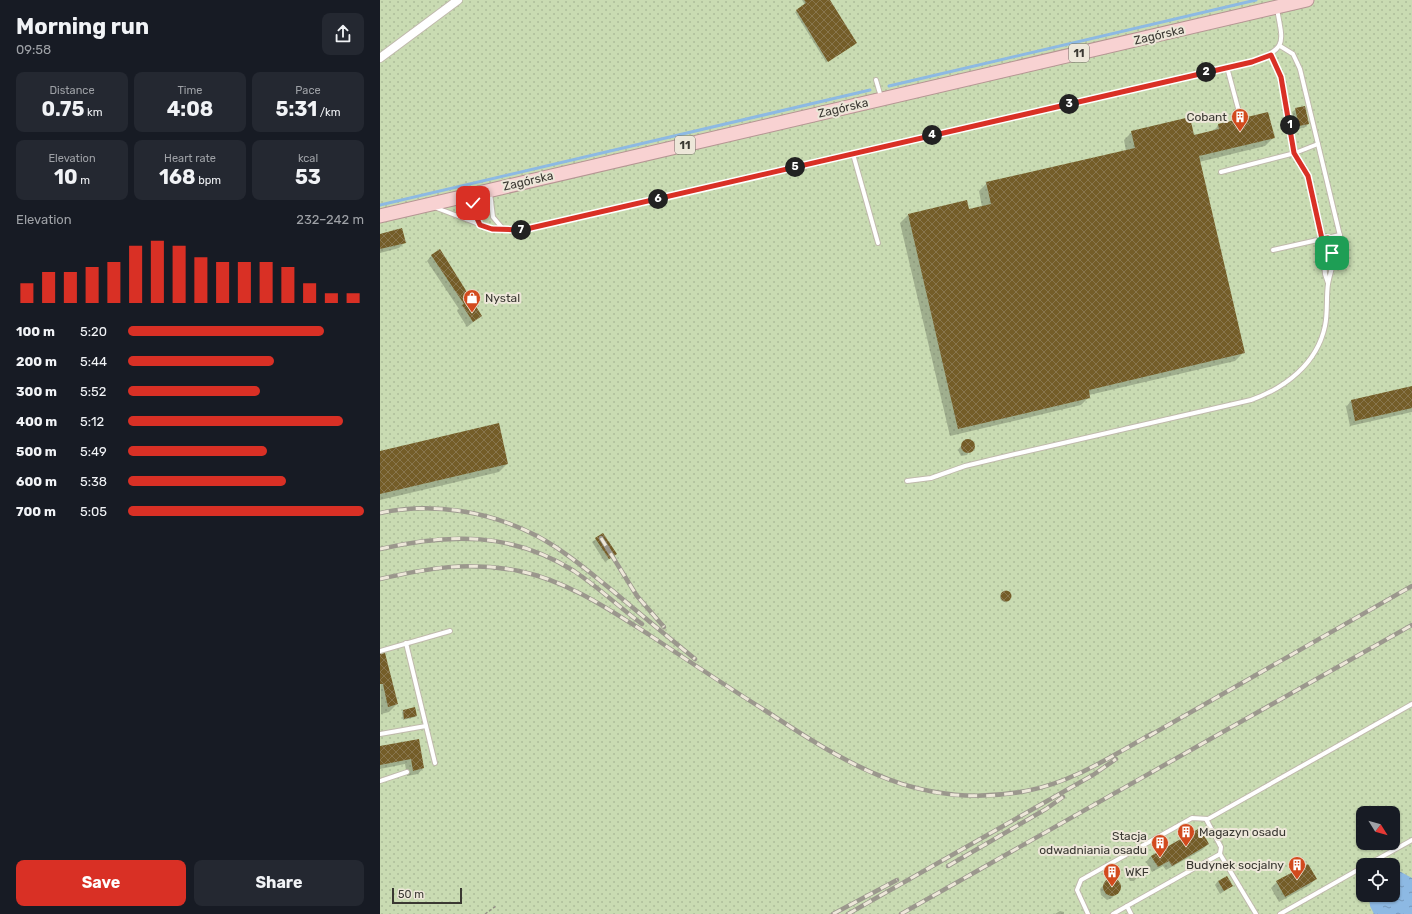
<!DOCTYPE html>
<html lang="en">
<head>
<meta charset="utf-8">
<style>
	body { margin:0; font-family:Rubik,sans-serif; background:#242831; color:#f1f3f6; height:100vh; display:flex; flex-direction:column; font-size:15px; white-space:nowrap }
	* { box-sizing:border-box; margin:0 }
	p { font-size:13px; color:#9ea1a6 }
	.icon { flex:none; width:22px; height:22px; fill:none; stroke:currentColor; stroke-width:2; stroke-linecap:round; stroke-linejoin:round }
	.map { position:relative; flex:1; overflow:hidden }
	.drawer { display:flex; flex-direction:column; background:#171b24; width:380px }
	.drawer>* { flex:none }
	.needle { width:26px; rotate:127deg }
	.buttons { position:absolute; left:976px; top:806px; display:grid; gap:8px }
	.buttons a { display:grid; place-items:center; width:44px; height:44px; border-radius:8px; background:#171b24; box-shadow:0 1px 3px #0004; font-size:20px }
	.scale { position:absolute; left:12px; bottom:10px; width:70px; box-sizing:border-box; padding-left:4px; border:2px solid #3a3832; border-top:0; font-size:11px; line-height:14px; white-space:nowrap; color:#3a3832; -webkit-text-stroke:3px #ede7d9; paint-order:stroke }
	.pin { position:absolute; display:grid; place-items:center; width:34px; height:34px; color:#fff; margin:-17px; border-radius:8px; box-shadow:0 2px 6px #0006 }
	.km { position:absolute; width:20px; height:20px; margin:-10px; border-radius:50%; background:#222; color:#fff; font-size:11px; line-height:20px; text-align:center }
	.round { display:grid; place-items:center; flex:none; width:42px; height:42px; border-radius:8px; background:#242831 }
	.head { display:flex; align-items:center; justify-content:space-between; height:68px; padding:0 16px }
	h1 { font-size:22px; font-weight:700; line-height:30px }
	.stats { display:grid; grid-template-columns:repeat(3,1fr); gap:6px; height:68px; padding:4px 16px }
	.stats div { display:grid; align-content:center; border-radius:8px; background:#242831; text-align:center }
	.stats b { font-size:20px; font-weight:700 }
	.stats small { font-size:11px; font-weight:400 }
	.stats p { font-size:11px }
	.chart { height:112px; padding:8px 16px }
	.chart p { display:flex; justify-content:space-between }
	.chart svg { width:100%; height:72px; margin-top:4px; stroke:#d93025; stroke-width:6 }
	.cta { display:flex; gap:8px; margin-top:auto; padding:8px 16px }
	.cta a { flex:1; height:46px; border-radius:8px; background:#d93025; color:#fff; font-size:16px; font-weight:700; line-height:46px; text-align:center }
	.cta a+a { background:#242831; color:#f1f3f6 }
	ul { padding:0 16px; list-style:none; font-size:13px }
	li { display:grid; grid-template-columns:64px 48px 1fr; align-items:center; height:30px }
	li i { height:10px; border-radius:5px; background:#d93025 }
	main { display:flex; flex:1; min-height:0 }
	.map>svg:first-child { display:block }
	.park { fill:url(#park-dots); fill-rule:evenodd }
	.water { fill:url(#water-ripples) }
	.shadow { fill:#0003 }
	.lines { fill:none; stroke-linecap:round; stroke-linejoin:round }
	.stream { stroke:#8db9e3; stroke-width:3 }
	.building { fill:url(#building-cross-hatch) }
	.service-casing { stroke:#c1baad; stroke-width:6 }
	.minor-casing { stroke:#c1baad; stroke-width:10 }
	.trunk-casing { stroke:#b59593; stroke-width:15 }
	.path { stroke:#938f85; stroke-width:1.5; stroke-dasharray:3 2; stroke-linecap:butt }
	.service { stroke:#fff; stroke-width:4 }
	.minor { stroke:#fff; stroke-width:8 }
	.trunk { stroke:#f8d2d2; stroke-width:13 }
	.rail-casing { stroke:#9b978d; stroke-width:4.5 }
	.rail { stroke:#ede7d9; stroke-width:3; stroke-dasharray:9; stroke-linecap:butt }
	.route-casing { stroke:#fff; stroke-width:8 }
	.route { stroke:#d93025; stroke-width:5 }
	.labels { text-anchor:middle; stroke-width:4; stroke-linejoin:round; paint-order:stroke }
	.shield { fill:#ede7d9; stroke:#706c64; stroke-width:1 }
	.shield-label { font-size:11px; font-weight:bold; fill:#3a3832 }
	.street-label { font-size:12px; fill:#3a3832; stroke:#ede7d9 }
	.poi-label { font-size:12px; fill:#3a3832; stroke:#ede7d9; text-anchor:end }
</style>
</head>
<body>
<main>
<section class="drawer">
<div class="head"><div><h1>Morning run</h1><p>09:58</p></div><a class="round"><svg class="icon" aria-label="share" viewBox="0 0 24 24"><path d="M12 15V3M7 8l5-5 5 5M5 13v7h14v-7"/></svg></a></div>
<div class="stats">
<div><p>Distance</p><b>0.75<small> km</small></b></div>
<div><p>Time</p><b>4:08</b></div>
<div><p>Pace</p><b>5:31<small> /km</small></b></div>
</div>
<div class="stats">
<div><p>Elevation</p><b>10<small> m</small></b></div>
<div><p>Heart rate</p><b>168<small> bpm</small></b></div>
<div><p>kcal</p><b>53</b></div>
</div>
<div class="chart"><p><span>Elevation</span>232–242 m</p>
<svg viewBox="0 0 160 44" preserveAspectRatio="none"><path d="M5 44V32M15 44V25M25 44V25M35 44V22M45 44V19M55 44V9M65 44V6M75 44V9M85 44V16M95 44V19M105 44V19M115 44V19M125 44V22M135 44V32M145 44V38M155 44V38"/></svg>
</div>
<ul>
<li><b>100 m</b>5:20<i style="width:83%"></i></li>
<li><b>200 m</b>5:44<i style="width:62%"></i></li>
<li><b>300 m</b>5:52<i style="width:56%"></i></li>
<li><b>400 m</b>5:12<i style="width:91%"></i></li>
<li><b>500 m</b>5:49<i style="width:59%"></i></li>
<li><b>600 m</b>5:38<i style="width:67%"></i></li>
<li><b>700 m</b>5:05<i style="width:100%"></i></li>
</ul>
<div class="cta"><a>Save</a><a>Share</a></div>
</section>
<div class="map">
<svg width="1032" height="914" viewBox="0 0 1032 914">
	<defs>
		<pattern id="park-dots" width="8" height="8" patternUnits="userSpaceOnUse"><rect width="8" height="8" fill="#c9dbb2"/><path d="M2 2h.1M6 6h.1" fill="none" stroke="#adbd9a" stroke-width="1.8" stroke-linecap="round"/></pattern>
		<pattern id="water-ripples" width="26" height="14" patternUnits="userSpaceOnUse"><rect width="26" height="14" fill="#8db9e3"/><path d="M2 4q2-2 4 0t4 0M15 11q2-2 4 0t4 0" fill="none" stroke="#7497b9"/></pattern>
		<pattern id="building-cross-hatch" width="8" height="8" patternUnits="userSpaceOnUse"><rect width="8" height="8" fill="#745d28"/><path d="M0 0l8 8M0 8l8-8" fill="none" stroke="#88764e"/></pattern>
	</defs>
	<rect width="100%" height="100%" fill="#ede7d9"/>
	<!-- park -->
	<path class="park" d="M0 0H1032V914H0ZM983 813H1013V843H983ZM983 865H1013V895H983Z"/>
	<!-- water -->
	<path class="water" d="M1013 871 1021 872 1032 878V914H994L990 906 989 895H1013Z"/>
	<!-- shadow -->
	<g class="shadow">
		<path d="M422 0H449L474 45 446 62 415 12 425 5Z"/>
		<path d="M916 109 928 124 924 128 916 129 912 112Z"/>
		<path d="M839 125 893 138 885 146 819 162 863 353 855 361 709 395V397L701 405 570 436 520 223 528 215 588 210 602 207 599 191 607 183 746 151 744 140 752 132 813 136 833 131Z"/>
		<path d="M0 235 25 242 19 248 0 253Z"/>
		<path d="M52 255 101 316 87 327 77 311 79 309 47 261Z"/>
		<path d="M1032 387V412L970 426 966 407 971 401Z"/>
		<path d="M586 439 591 441 593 446 587 455 581 456 578 450Z"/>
		<path d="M0 452 127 464 119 472 0 500Z"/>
		<path d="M216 539 236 554 225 562 212 542Z"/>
		<circle cx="625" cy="597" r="5"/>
		<path d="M0 657 17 704 9 712 1 714Z"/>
		<path d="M35 708 36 716 35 717 23 720 22 712 23 711Z"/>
		<path d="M38 740 43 768 38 774 27 776 25 764 0 769V747Z"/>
		<path d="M828 844 822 850 786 870 783 866 772 872 766 862 771 856Z"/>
		<path d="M756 868 760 869 761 873 754 881H750L747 876Z"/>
		<path d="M935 879 930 885 899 902 891 888 897 882Z"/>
		<path d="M728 880H735L738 882 740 888 732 898 727 900 721 895 720 889Z"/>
		<path d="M838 881 852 886 840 894 835 885Z"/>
		<path d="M680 911 684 912V914H675Z"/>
	</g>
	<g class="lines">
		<!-- stream -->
		<g class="stream">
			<path d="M509 86 876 0"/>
			<path d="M0 205 490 90"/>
		</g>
	</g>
	<!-- building -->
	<g class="building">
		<path d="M424 0H450L477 43 448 62 416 10 426 3Z"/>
		<path d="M925 106 929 124 919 126 915 108Z"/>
		<path d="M888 112 895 138 819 156 865 353 709 390 710 398 578 429 528 214 587 200 589 209 611 204 606 182 755 148 751 131 810 117 814 135 839 129 838 124Z"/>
		<path d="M22 228 26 243 0 249V234Z"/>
		<path d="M60 249 102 316 93 322 82 305 84 304 51 255Z"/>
		<path d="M1032 386V408L975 421 971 400Z"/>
		<path d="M119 423 128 464 0 494V451Z"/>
		<circle cx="588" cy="446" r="7"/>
		<path d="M223 533 237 554 229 559 215 538Z"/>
		<circle cx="626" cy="596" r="5.5"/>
		<path d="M5 653 18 704 8 707 3 684H0V654Z"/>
		<path d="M35 707 37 716 24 719 23 710Z"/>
		<path d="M39 739 44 768 33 771 31 759 0 765V746Z"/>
		<path d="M820 828 829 844 792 866 789 861 778 867 771 856Z"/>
		<path d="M928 864 937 879 905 897 896 881Z"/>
		<circle cx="756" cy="872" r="5.5"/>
		<path d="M847 876 853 886 844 891 838 881Z"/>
		<circle cx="732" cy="887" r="9"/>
	</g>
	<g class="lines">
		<defs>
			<g id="service">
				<path d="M891 55 901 77 915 153 928 176 942 233 945 274 948 283"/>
				<path d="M847 67 859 112"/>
				<path d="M496 80 501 97"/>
				<path d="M473 154 498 243"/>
				<path d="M841 172 915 153 938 144"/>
				<path d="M110 193 113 217 124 230"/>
				<path d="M94 197V208L100 225"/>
				<path d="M54 207 112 229 142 230 872 62C908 48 903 43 897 9"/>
				<path d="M948 238 953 261"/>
				<path d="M893 250 960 235"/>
				<path d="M527 481 551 478 585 466 631 455 871 400C905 388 937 364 945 326 948 312 946 298 948 284 951 269 956 254 961 240L920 69 913 54 900 46"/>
				<path d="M26 643 55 763"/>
				<path d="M0 651 70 631"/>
				<path d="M0 734 46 726"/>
				<path d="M0 781 27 772"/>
				<path d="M826 819 841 847 840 854"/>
				<path d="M987 865 1032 840"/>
				<path d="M708 914 697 890 701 880 812 818 828 819 1032 704"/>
				<path d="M733 914 747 906"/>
				<path d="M751 914 747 906 840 854 876 914"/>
				<path d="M900 914 983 867"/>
			</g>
			<path id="minor" d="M0 58 78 0"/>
			<path id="trunk" d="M0 216 927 0"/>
		</defs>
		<!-- service casing -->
		<use href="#service" class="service-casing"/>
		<!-- minor casing -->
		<use href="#minor" class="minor-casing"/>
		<!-- trunk casing -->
		<use href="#trunk" class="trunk-casing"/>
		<!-- path -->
		<path class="path" d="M105 914 116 906"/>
		<!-- service -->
		<use href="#service" class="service"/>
		<!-- minor -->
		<use href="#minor" class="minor"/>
		<!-- trunk -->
		<use href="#trunk" class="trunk"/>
		<defs>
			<g id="rail">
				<path d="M0 513C52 502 110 511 157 536 185 551 208 571 233 591 260 614 287 636 315 659"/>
				<path d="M221 538 257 596 284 627"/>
				<path d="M0 549C70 533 132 532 194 571 218 587 239 607 262 624"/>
				<path d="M0 579C49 568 88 561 139 571 187 581 227 608 268 634 307 660 346 686 386 711 470 766 541 811 646 791 693 782 732 756 773 733"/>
				<path d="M769 736 1032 586"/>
				<path d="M568 866 666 809 683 797"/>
				<path d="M453 914 517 880"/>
				<path d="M468 914 713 775 736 759"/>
				<path d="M521 914 1032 625"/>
			</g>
		</defs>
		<!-- rail casing -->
		<use href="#rail" class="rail-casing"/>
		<!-- rail -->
		<use href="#rail" class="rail"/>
	</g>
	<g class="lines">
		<defs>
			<path id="route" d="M93 203 95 214 100 225 112 229 142 230 872 62 891 55 901 77 914 153 928 176 942 239 948 238 952 253"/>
		</defs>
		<!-- route casing -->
		<use href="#route" class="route-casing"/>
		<!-- route -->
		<use href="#route" class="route"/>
	</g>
	<!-- icons -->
	<defs>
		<symbol id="building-pin" viewBox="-11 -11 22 30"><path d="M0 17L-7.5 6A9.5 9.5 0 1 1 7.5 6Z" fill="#d24a1d" stroke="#ede7d9"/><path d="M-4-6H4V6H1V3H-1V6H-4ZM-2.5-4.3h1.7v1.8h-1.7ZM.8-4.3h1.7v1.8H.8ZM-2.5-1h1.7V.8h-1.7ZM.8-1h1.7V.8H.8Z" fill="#fff"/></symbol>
		<symbol id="shop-pin" viewBox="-11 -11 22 30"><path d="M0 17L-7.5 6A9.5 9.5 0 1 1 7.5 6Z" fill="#d24a1d" stroke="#ede7d9"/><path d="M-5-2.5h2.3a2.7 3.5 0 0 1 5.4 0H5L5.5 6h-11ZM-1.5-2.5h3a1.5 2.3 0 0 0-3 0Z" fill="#fff"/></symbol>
	</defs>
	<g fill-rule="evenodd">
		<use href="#building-pin" x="850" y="107" width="20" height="27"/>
		<use href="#shop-pin" x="82" y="288" width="20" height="27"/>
		<use href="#building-pin" x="796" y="822" width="20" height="27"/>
		<use href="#building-pin" x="770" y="833" width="20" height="27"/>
		<use href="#building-pin" x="907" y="855" width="20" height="27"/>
		<use href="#building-pin" x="722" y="862" width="20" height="27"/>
	</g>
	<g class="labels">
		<!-- shield labels -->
		<g class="shield">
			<rect x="689" y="44" width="20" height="18" rx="3"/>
			<rect x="295" y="136" width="20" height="18" rx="3"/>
		</g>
		<g class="shield-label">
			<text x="699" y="57">11</text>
			<text x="305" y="149">11</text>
		</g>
		<!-- street labels -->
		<g class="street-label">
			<text transform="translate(779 35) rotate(-13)" y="4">Zagórska</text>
			<text transform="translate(463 108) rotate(-13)" y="4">Zagórska</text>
			<text transform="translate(148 181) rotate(-13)" y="4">Zagórska</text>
		</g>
		<!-- poi labels -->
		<g class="poi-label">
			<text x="847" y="121">Cobant</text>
			<text x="105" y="302" text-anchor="start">Nystal</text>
			<text x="819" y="836" text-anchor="start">Magazyn osadu</text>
			<text x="767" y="840">Stacja<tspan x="767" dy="14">odwadniania osadu</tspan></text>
			<text x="904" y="869">Budynek socjalny</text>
			<text x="745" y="876" text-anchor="start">WKF</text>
		</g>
	</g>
</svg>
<div class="buttons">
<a><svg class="needle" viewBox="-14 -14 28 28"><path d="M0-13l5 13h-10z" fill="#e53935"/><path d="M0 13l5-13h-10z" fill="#9ea1a6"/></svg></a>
<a><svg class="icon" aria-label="locate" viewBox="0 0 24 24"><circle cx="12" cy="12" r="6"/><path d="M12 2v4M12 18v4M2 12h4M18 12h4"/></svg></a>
</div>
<div class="scale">50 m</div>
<div class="pin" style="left:952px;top:253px;background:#1e9e55"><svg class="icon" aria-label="arrive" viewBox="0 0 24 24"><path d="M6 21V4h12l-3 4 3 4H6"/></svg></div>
<div class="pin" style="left:93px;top:203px;background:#d93025"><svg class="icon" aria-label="check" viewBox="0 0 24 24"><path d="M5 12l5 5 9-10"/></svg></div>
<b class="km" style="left:910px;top:125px">1</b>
<b class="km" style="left:826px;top:72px">2</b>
<b class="km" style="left:689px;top:104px">3</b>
<b class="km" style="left:552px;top:135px">4</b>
<b class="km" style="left:415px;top:167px">5</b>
<b class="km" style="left:278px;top:199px">6</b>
<b class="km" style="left:141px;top:230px">7</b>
</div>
</main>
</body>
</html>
